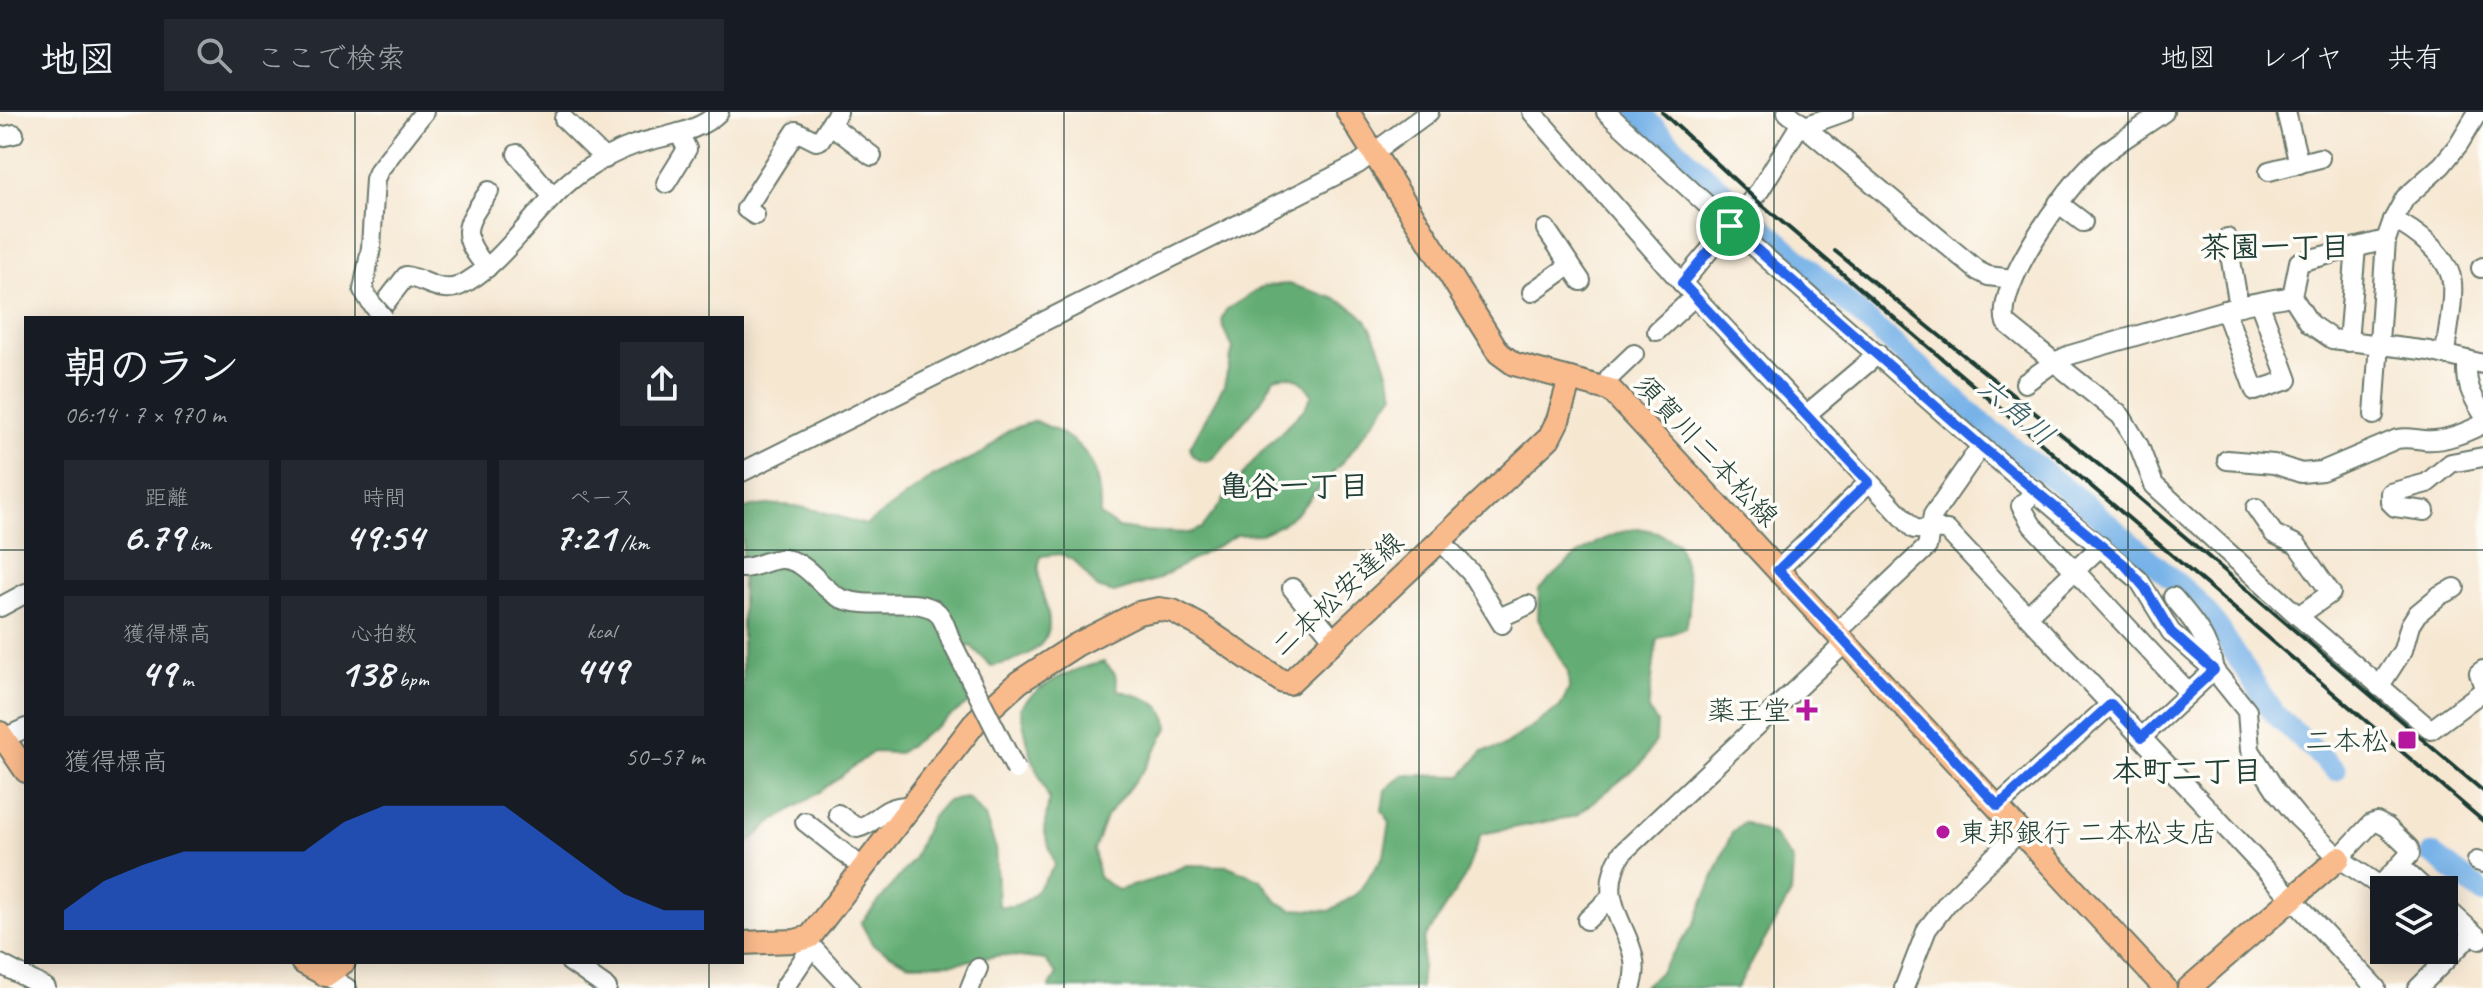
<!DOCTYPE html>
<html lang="ja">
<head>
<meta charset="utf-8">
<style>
	body { margin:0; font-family:Caveat,"Klee One",sans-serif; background:#242831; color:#f1f3f6; height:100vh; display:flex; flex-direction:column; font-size:30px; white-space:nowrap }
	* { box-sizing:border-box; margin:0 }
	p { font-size:26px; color:#9ea1a6 }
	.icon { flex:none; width:44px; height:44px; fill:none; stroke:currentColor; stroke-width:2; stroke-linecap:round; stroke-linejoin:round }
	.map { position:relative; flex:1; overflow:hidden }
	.side { position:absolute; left:24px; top:204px; width:720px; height:648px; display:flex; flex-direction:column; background:#171b24; border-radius:0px; box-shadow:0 4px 20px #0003 }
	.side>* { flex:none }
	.controls { position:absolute; left:2370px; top:764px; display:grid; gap:16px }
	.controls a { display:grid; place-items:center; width:88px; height:88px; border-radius:0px; background:#171b24; box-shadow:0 4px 20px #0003; font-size:40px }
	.pin { position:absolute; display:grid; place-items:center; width:68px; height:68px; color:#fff; margin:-34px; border:4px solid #fff; border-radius:50%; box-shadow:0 2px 8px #0007 }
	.round { display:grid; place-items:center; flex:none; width:84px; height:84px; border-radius:0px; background:#242831 }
	.summary { display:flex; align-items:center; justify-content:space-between; height:136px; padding:0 40px }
	h1 { font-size:44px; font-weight:700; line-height:60px }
	.stats { display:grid; grid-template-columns:repeat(3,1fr); gap:12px; height:136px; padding:8px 40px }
	.stats div { display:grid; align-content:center; border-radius:0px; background:#242831; text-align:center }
	.stats b { font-size:40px; font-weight:700 }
	.stats small { font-size:22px; font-weight:400 }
	.stats p { font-size:22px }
	.chart { height:224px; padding:16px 40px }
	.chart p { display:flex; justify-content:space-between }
	.chart svg { width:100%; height:144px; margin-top:8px; fill:#2563eb; opacity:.7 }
	header { display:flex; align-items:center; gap:48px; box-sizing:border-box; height:112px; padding:0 40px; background:#171b24; border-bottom:2px solid #363941 }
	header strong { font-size:38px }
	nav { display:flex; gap:44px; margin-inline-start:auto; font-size:28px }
	.search { width:560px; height:72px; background:#242831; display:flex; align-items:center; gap:20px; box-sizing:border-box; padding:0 28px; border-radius:0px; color:#9ea1a6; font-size:30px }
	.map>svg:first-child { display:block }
	.forest { fill:#64ad75; stroke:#427554; stroke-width:2 }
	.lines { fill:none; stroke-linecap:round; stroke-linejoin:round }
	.river { stroke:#77b2e8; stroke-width:22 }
	.minor-casing { stroke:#6a786b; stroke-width:22 }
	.major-casing { stroke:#6a786b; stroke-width:26 }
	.minor { stroke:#fff; stroke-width:18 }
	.major { stroke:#fabb8c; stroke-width:22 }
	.rail { stroke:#1f3d34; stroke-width:4 }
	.minor-bridge-casing { stroke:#6a786b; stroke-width:22; stroke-linecap:butt }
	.minor-bridge { stroke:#fff; stroke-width:18 }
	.route-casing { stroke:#fff; stroke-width:16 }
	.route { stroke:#2563eb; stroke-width:10 }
	.grid { fill:none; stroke:#1f3d34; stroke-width:2; stroke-opacity:0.55 }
	.poi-dot { fill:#b5179e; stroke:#fdfcf7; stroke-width:3 }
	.labels { text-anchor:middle; stroke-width:7; stroke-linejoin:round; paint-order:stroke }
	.street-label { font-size:28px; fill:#1f3d34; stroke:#fdfcf7 }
	.poi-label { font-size:28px; fill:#1f3d34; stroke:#fdfcf7; text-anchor:end }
	.neighbourhood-label { font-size:30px; font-weight:bold; fill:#1f3d34; stroke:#fdfcf7 }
	.water-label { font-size:30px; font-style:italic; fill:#39606a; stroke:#fdfcf7 }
</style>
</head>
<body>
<header>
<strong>地図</strong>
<div class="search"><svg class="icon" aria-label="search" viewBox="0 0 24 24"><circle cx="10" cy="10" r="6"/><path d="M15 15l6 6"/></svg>ここで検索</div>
<nav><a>地図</a><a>レイヤ</a><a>共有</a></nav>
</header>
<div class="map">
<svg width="2483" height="876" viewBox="0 0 2483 876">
	<rect width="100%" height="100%" fill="#fdfcf7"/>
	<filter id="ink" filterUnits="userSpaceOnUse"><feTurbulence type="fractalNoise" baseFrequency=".0125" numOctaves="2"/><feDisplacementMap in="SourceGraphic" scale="16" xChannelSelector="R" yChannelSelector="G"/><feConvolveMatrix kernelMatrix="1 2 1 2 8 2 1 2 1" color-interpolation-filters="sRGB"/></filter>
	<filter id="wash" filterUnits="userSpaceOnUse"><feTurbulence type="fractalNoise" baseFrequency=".006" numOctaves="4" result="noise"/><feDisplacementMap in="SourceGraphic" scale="32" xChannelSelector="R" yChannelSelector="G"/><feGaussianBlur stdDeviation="1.8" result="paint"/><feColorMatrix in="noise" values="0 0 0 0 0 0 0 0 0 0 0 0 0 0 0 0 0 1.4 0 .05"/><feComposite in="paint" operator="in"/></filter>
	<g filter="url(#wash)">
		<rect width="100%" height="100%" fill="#f6e7d1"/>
		<!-- forest -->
		<g class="forest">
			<path d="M1288 172C1311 179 1340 185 1359 201 1377 216 1388 259 1394 281L1351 340 1299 399 1281 413 1261 422 1237 423 1156 468 1114 481 1097 476 1075 449 1061 442 1041 444C1028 480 1074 516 1028 542 1015 549 1006 552 991 554L971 534 951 540 970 590 899 641 873 640 817 682 770 711 742 738V398C783 384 826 401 866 413L932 365 983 341 1009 318 1035 309C1085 329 1101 348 1100 403L1118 416 1140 419 1189 421 1202 416 1256 346 1304 297 1312 283C1303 267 1292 260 1274 266L1261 289 1215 344 1207 350C1196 348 1192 345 1190 335L1224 273 1233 236 1223 216 1222 206 1226 198 1264 174Z"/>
			<path d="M1638 416 1657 420 1678 432C1688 461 1694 485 1686 516L1657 527 1648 598 1657 610 1656 628 1641 652 1576 704 1481 722 1465 764 1424 828 1420 876H1049L1057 862 1045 848 1002 843 955 851 908 852 873 833 861 811 913 748 930 707 946 689 968 686 985 705 995 734 998 794C1029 798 1039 775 1055 753L1044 718 1049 687 1030 641 1020 596C1038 571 1075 556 1104 550L1115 562 1118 578C1143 586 1162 586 1169 614L1146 655 1106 705 1094 738 1099 766 1118 778 1152 768 1187 753 1228 754 1261 768 1278 790 1291 797 1329 799 1357 782 1384 743 1390 711 1382 698 1385 678 1403 663 1462 664 1483 639 1502 635 1560 595 1569 577 1568 560 1538 507 1539 477C1571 446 1594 425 1638 416Z"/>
			<path d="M1744 710 1774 724 1793 749 1791 782 1737 876H1641L1659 861 1694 813 1732 720Z"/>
		</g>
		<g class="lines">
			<!-- river -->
			<g class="river">
				<path d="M1638 0 1693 53 1984 313 2090 396 2194 486 2213 508 2273 600 2335 658"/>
				<path d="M2432 742 2483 781"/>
			</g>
		</g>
	</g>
	<g filter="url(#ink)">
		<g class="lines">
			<defs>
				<g id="minor">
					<path d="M1532 0 1682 171 1914 417 1947 418 2376 876"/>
					<path d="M1606 0 1730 114 1981 334 2139 468 2171 520 2214 558 2247 599 2250 638 2277 680 2298 706 2339 746 2377 772H2382L2410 742 2409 736 2387 715 2377 710 2371 712 2339 746"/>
					<path d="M1787 0 1978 159 1988 164 2013 167"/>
					<path d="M2164 0C2141 17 2114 31 2093 51 2066 76 1994 175 2006 211L2121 304 2139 334 2154 373 2298 504 2431 618 2483 579"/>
					<path d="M2286 0 2299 52"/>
					<path d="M2478 0 2458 33 2442 53 2405 86 2393 108 2386 128 2299 150 2292 184 2310 212 2332 227 2429 239 2483 252"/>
					<path d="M564 7 605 47"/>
					<path d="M831 13 872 44"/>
					<path d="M1805 14 1844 0"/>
					<path d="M0 25 14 22"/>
					<path d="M517 42 553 85"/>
					<path d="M2269 59 2320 46"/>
					<path d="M666 71 687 37 679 21"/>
					<path d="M2058 91 2083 110"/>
					<path d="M755 103 746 97 796 19 816 29 820 28 838 0"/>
					<path d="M2393 108C2415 118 2450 145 2452 171 2454 194 2447 220 2445 242"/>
					<path d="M1546 117 1581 169"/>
					<path d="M2227 126 2239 194"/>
					<path d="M487 156C458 121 465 114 489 79"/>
					<path d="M2481 156 2483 155"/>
					<path d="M1682 171 1760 78 1801 11"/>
					<path d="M1532 180 1570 153"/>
					<path d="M2259 190 2288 268 2255 279 2225 198C2247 191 2269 188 2292 184"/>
					<path d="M371 191 363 178 371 136 375 67 379 58 424 0"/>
					<path d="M379 206 383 194 406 164C424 167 441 182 459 174 507 152 539 87 585 58 600 48 617 39 634 33 663 23 697 22 719 0"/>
					<path d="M1657 219 1695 184"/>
					<path d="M2348 230 2356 135"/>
					<path d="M2468 248C2464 270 2472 284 2483 302"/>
					<path d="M2025 271 2053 251 2070 243 2225 198"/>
					<path d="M1605 275 1610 265 1634 242"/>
					<path d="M1807 302 1878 242"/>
					<path d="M2374 303 2386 128"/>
					<path d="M2227 348 2274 352 2301 361 2322 359 2397 327C2407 325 2414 327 2424 328 2444 330 2465 321 2483 312"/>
					<path d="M742 360 1303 80 1358 52 1429 0"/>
					<path d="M2036 378 2021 394 2032 413 2189 581"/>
					<path d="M2256 396 2274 422 2297 433 2331 481 2298 504"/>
					<path d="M2425 399 2395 395 2390 390V381L2427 371 2451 351 2483 345"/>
					<path d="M1439 427 1471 461 1502 512"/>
					<path d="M742 456C757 456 769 446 784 447 809 450 820 476 840 486 869 498 909 485 933 497 943 502 947 519 951 529"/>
					<path d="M1778 458 1869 370"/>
					<path d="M1292 476 1335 529"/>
					<path d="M0 495 26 481"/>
					<path d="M2028 503 2101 434"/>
					<path d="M1499 506 1528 493"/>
					<path d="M1837 520 1927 435 1933 403 1981 334"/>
					<path d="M2483 558 2479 561 2483 573"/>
					<path d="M2379 575 2403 538 2410 513 2417 502 2440 483 2455 476"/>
					<path d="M2142 625 2214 558C2209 527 2193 508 2173 485"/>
					<path d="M4 626 26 616"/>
					<path d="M1998 694 2111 592"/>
					<path d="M838 702 857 716C879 711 880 694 909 694"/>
					<path d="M805 710 863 756"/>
					<path d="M2477 749 2483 751"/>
					<path d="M2400 754 2426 778"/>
					<path d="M2444 794 2480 827"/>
					<path d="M1587 808 1611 785"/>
					<path d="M810 833 850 876"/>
					<path d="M570 850 607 876"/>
					<path d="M0 852 46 876"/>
					<path d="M326 863 347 876"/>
					<path d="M784 876 807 842 810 825"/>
					<path d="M970 876 978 856"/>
					<path d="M1631 876C1650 826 1587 797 1622 741L1846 530"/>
					<path d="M1904 876 1927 817 1948 790 2020 719"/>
					<path d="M2418 876 2473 821"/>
				</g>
				<g id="major">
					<path d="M1348 0 1499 241 1514 252 1611 278 2165 876"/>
					<path d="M0 621 26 659"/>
					<path d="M742 831 795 829 810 825 977 608 1019 570 1076 533 1138 501 1159 497 1173 499 1199 513 1283 570 1289 571 1549 326 1558 308 1570 267"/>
					<path d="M302 850 326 863 344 850"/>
					<path d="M2189 876 2339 746"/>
				</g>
			</defs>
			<!-- minor casing -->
			<use href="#minor" class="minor-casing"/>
			<!-- major casing -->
			<use href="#major" class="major-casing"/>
			<!-- minor -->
			<use href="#minor" class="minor"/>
			<!-- major -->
			<use href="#major" class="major"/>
			<!-- rail -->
			<g class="rail">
				<path d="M1662 0 1754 86 2483 709"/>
				<path d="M1835 139 2130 378 2483 679"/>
			</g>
			<defs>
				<g id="minor-bridge">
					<path d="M371 191 384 206"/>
					<path d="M951 529 1016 658"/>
				</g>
			</defs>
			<!-- minor-bridge casing -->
			<use href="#minor-bridge" class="minor-bridge-casing"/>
			<!-- minor-bridge -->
			<use href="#minor-bridge" class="minor-bridge"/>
		</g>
	</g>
	<g class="lines" filter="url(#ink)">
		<defs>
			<path id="route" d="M1730 114 1981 334 2125 453 2145 476 2171 520 2214 558 2142 625 2111 592 1998 694 1778 458 1869 370 1682 171Z"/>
		</defs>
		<!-- route casing -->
		<use href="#route" class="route-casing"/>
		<!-- route -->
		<use href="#route" class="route"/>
	</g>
	<!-- grid -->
	<path class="grid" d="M355 0V206M709 0V206M1064 0V876M1419 0V876M1774 0V876M2128 0V876M0 438H26M742 438H2483M355 850V876M709 850V876"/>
	<!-- markers -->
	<g class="poi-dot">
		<path d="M1803 586h8v8h8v8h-8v8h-8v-8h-8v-8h8z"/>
		<rect x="2397" y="618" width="20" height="20" rx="4"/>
		<circle cx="1943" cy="720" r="8"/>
	</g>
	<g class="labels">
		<!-- street labels -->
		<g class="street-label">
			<text transform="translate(1707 338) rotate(47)" y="10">須賀川二本松線</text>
			<text transform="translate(1337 482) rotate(-43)" y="10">二本松安達線</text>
		</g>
		<!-- poi labels -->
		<g class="poi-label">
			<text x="1791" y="608">薬王堂</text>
			<text x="2389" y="638">二本松</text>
			<text x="1959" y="730" text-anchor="start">東邦銀行 二本松支店</text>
		</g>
		<!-- neighbourhood labels -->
		<g class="neighbourhood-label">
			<text x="2275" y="145">茶園一丁目</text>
			<text x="1294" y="384">亀谷一丁目</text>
			<text x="2187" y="669">本町二丁目</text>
		</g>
		<!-- water labels -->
		<g class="water-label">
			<text transform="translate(2016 299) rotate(40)" y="10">六角川</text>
		</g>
	</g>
</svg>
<div class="controls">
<a><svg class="icon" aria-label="layers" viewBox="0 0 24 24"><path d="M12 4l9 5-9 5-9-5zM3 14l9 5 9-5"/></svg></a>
</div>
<div class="pin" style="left:1730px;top:114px;background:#1e9e55"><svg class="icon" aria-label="arrive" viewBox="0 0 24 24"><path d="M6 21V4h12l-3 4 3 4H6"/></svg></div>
<section class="side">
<div class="summary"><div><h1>朝のラン</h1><p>06:14 · 7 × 970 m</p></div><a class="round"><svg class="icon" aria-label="share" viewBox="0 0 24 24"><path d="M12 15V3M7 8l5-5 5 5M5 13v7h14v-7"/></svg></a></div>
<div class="stats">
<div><p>距離</p><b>6.79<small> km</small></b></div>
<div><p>時間</p><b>49:54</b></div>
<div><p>ペース</p><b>7:21<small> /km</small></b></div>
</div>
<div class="stats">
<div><p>獲得標高</p><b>49<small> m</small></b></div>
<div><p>心拍数</p><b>138<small> bpm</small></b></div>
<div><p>kcal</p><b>449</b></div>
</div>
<div class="chart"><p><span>獲得標高</span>50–57 m</p>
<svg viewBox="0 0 160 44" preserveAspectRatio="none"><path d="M0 44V38L10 29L20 24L30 20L40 20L50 20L60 20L70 11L80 6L90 6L100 6L110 6L120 15L130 24L140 33L150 38L160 38V44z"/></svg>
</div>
</section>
</div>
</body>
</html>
